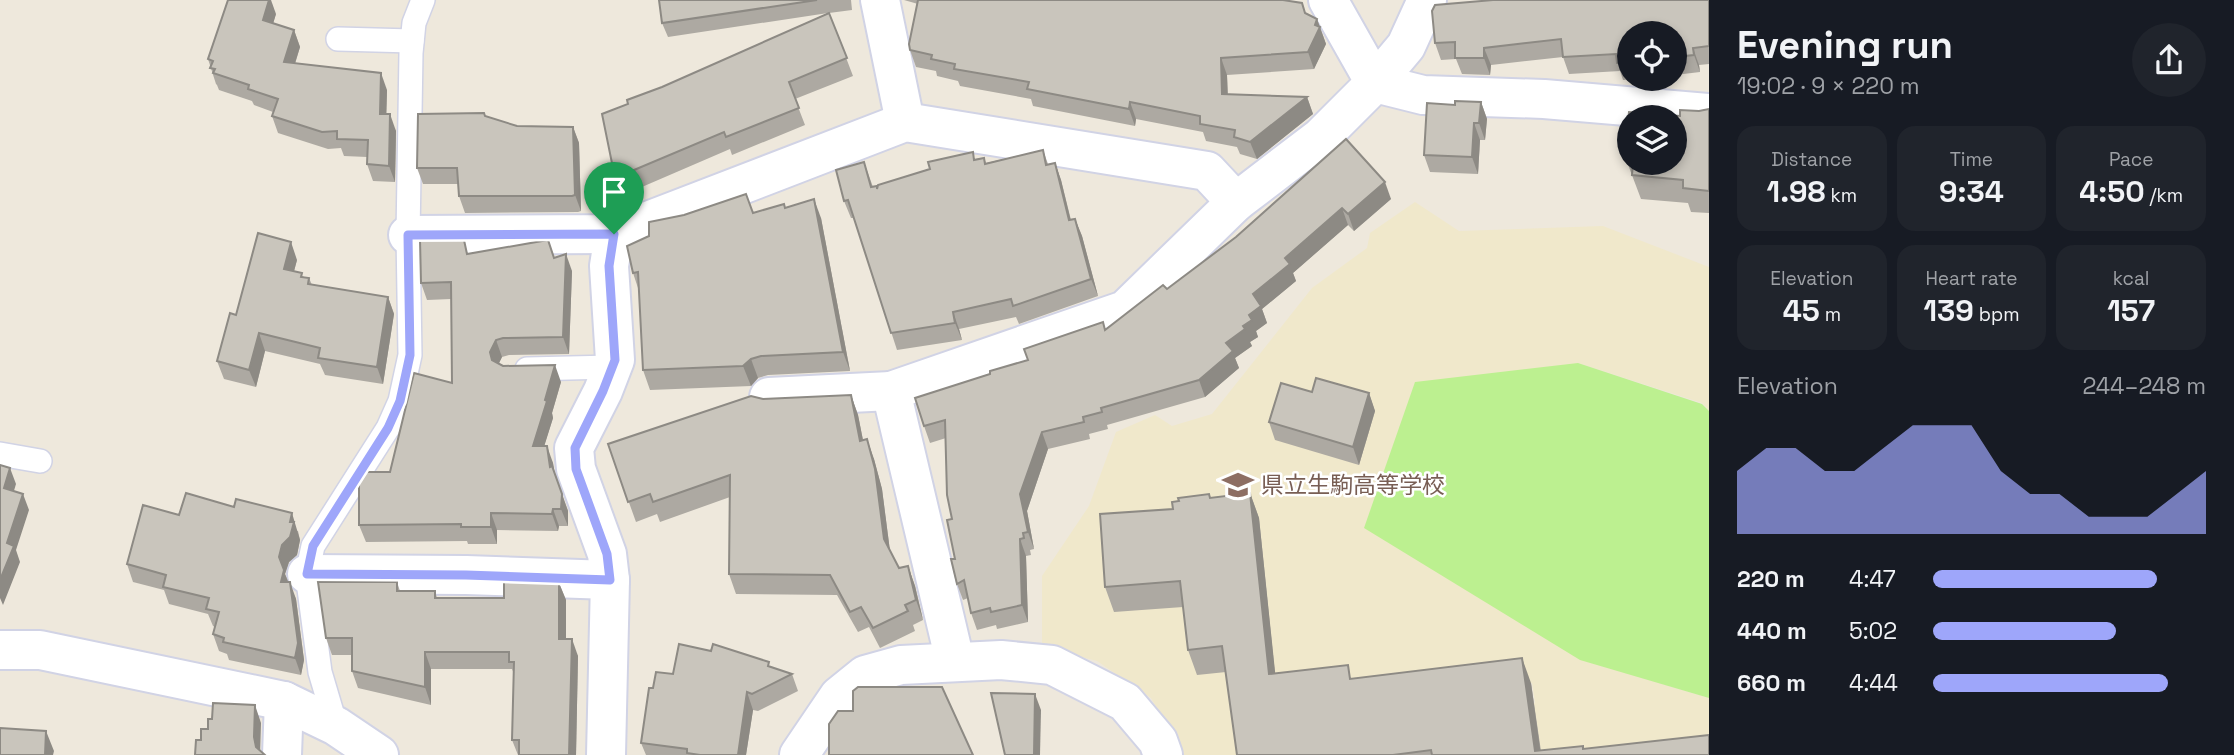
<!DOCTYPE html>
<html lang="en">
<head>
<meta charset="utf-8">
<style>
	body { margin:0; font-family:"Space Grotesk","Noto Sans JP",sans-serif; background:#20242c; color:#f1f3f6; height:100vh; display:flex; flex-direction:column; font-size:26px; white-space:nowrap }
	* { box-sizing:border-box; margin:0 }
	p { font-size:23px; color:#9ea1a6 }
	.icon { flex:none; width:38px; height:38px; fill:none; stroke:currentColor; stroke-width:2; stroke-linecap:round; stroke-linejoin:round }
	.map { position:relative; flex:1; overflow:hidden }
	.details { display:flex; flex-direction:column; background:#171b24; width:525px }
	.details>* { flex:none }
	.fabs { position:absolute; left:1617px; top:21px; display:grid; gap:14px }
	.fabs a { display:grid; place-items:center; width:70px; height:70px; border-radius:50%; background:#171b24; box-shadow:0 4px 10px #0003; font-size:35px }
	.pin { position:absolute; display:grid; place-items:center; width:60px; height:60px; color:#fff; margin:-72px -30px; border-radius:50% 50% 50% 0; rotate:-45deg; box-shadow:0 0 7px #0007 }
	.pin .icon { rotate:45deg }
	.round { display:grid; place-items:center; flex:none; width:74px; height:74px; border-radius:37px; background:#20242c }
	.summary { display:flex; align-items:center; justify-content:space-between; height:119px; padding:0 28px }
	h1 { font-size:38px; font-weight:700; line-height:52px }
	.stats { display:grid; grid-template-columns:repeat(3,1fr); gap:10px; height:119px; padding:7px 28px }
	.stats div { display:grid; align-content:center; border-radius:18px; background:#20242c; text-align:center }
	.stats b { font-size:30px; font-weight:700 }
	.stats small { font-size:19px; font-weight:400 }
	.stats p { font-size:19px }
	.chart { height:196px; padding:14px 28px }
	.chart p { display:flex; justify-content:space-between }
	.chart svg { width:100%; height:126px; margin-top:7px; fill:#9ea6fa; opacity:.7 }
	ul { padding:0 28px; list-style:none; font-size:23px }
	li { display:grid; grid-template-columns:112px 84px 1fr; align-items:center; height:52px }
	li i { height:18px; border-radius:9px; background:#9ea6fa }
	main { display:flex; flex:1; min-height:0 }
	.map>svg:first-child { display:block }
	.education { fill:#f0e8cb }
	.pitch { fill:#bcf090 }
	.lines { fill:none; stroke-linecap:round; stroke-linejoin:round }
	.service-casing { stroke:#d1d3e5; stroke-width:26 }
	.minor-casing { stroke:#d1d3e5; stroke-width:42 }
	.service { stroke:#fff; stroke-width:23 }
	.minor { stroke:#fff; stroke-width:38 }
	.wall { fill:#ada9a2; fill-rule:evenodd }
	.shaded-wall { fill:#8d8a84 }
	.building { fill:#c9c5bc; stroke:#8d8a84; stroke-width:2 }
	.route-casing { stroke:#fff; stroke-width:14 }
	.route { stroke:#9ea6fa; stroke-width:9 }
	.labels { text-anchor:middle; stroke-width:5; stroke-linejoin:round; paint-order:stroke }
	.education-label { font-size:23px; fill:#785e54; stroke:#fff; text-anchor:start }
</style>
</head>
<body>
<main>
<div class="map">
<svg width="1709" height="755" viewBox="0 0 1709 755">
	<rect width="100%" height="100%" fill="#eee8dc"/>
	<!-- education -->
	<path class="education" d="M1415 202 1459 231 1603 226 1709 267V411L1702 403 1578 363 1580 659 1709 698V755H1541L1531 704 1535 703 1532 683 1359 704 1245 755H1184L1151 698 1097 661 1042 647V576L1089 506 1116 432 1155 415 1172 426 1212 414 1312 288 1367 248 1370 233Z"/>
	<!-- pitch -->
	<path class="pitch" d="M1578 363 1702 404 1709 411V698L1580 660 1364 528 1415 382Z"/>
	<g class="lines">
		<defs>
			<g id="service">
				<path d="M338 39 412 41"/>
				<path d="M527 369 612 367"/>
				<path d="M0 454 40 461"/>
				<path d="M336 726 320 672 307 574 313 546 388 428 400 401 410 355 408 235 411 53 414 23 423 0"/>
			</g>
			<g id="minor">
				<path d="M880 0 905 122"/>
				<path d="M1427 0 1406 46 1375 83 1423 95 1544 99 1709 113"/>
				<path d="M408 235 614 234 905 122 1207 171 1236 202"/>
				<path d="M769 397 891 391"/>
				<path d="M307 574 466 575 610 580"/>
				<path d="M0 650H40L284 701 336 726 379 755"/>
				<path d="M955 661 891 391 1125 310 1236 202 1321 137 1375 83 1328 0"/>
				<path d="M282 755 284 701"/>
				<path d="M606 755 610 580 607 554 576 469 574 448 603 391 615 360 609 266 614 234"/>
				<path d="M799 755 839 696 865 675 901 665 1001 660 1052 665 1125 702 1158 741 1163 755"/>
			</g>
		</defs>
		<!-- service casing -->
		<use href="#service" class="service-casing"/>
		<!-- minor casing -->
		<use href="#minor" class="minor-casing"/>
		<!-- service -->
		<use href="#service" class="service"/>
		<!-- minor -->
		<use href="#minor" class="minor"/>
	</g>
	<!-- wall -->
	<g class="wall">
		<path d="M659 0H851L852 10 829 13 853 76 795 99 805 125 732 155 730 149 621 196 615 178 628 104 662 87 828 13 668 37 662 23Z"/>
		<path d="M904 0H1283L1302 3 1306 14 1317 19 1326 44 1314 69 1227 75 1228 94 1307 97 1313 114 1257 159 1240 154 1237 147 1206 141 1203 132 1136 119 1135 126 1033 106 1031 99 960 86 958 81 937 76 936 71 916 67 910 50 918 4Z"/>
		<path d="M1709 0V64L1699 65 1700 72 1675 75V33H1629V79H1635L1623 80 1620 71 1569 74 1563 57 1491 65 1490 75 1462 74 1456 59 1441 60 1435 43Z"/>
		<path d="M276 14 273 23 294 30 300 47 295 64 387 90 386 114 396 131 395 182 373 181 367 164V157L344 156 341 148 328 149 278 133 272 116 273 112 254 105 252 101 219 90 217 85 216 84 208 59Z"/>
		<path d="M1481 102 1487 119 1485 140H1480L1478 174 1430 172 1424 155 1455 105Z"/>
		<path d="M1709 109V213L1691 212 1688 203 1641 199 1624 154 1629 112 1680 116V110L1699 111ZM1629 117H1675V163H1629Z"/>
		<path d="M484 113 486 117 517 126 573 127 579 143 581 211 578 212 465 213 459 196 458 184H423L417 168Z"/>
		<path d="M1346 139 1391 199 1354 231 1348 225 1293 273 1296 281 1262 309 1267 323 1256 331 1258 337 1250 342 1252 346 1235 358 1239 368 1205 397 1107 425 1108 429 1089 434 1090 439 1048 449 1027 511 1034 549 1030 550 1031 555 1026 556 1028 622 997 629 996 625 977 630 971 613 968 598 963 600 957 584 946 438 930 443 924 426 990 374 1028 360 1103 322 1105 329 1167 289 1236 237Z"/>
		<path d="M1043 150 1048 164 1055 163 1061 180 1071 220 1075 219 1082 236 1098 296 1019 324 1016 317 959 329 962 340 897 350 854 218H851L844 201 864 162 873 187 878 188 975 159 984 158 986 163Z"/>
		<path d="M785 207 821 218 850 371 768 375 758 378 751 386 650 390 643 370 639 291 633 273 753 213Z"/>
		<path d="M469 253 554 258 572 271 569 354 509 355 502 357 499 363 503 366 561 382 552 413 553 418 544 446 553 463 555 475 568 511V526H559L558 531 497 530V544H468L467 541 366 542 359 525 390 472 452 383 451 299 427 300 421 283Z"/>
		<path d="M297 260 294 271 304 277 309 278 312 285 388 297 394 314 383 384 325 375 320 364 265 351 256 387 224 379 217 361 236 315Z"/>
		<path d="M1312 392 1369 393 1375 411 1359 465 1275 440 1269 422Z"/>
		<path d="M851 395 858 415 863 440 874 459 882 489 890 551 899 568 908 566 915 586 923 620 913 625 915 631 880 648 869 627 858 632 837 595 736 594 729 574 730 497 660 522 657 514 636 522 608 444 763 399Z"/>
		<path d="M1250 493 1259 518 1275 674 1353 678 1531 683 1541 751 1583 746 1584 749 1709 755H1237L1226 672 1197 675 1188 650 1183 607 1114 612 1105 587 1173 509 1210 498Z"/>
		<path d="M179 515 298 531 300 540 297 555 289 562 285 574 296 599 304 660 301 675 229 660 227 654 219 651 213 634 215 627 213 626 208 614 169 604 164 590 133 582 127 564Z"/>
		<path d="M397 582 400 591H435L437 598H504L559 583 566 600V639L578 656 576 755H518L512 740 514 674 512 669H431V705L358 688 352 671V655H332L326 638Z"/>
		<path d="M771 667 792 674 798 691 758 711 753 710 746 755H646L641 743 673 674Z"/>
	</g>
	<!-- shaded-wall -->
	<g class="shaded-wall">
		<path d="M269 0H271L276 14 269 37 263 20Z"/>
		<path d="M1317 19 1326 44 1314 69 1308 52Z"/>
		<path d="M294 30 300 47 290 79 284 62Z"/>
		<path d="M1484 48 1491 65 1490 75 1484 58Z"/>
		<path d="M1693 48 1699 65 1700 72 1694 55Z"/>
		<path d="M1221 58 1227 75 1228 111 1222 94Z"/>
		<path d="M381 73 387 90 386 131 380 114Z"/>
		<path d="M1307 97 1313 114 1257 159 1250 142Z"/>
		<path d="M1130 102 1136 119 1135 126 1129 109Z"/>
		<path d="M1481 102 1487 119 1485 140 1479 123Z"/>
		<path d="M390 114 396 131 395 182 389 166Z"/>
		<path d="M1474 123 1480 140 1478 174 1472 157Z"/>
		<path d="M573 127 579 143 581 211 575 195Z"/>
		<path d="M1055 163 1061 180 1075 238 1069 220Z"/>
		<path d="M1385 182 1391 199 1354 231 1348 214Z"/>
		<path d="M814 199 821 218 850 371 843 352Z"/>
		<path d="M1342 208 1348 225 1293 273 1296 281 1262 309 1267 323 1256 331 1258 337 1250 342 1252 346 1235 358 1239 368 1205 397 1199 380 1226 343 1243 326 1249 315 1253 294 1285 258Z"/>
		<path d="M1075 219 1082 236 1098 296 1091 279Z"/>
		<path d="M291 242 297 260 290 286 284 269Z"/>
		<path d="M566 254 572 271 569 354 563 337Z"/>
		<path d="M388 297 394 314 383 384 377 367Z"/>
		<path d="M953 312 959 329 962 340 955 323Z"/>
		<path d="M259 333 265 351 256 387 249 370Z"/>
		<path d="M496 340 502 357 496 369 498 377 490 352Z"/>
		<path d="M751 359 758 378 751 386 743 366Z"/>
		<path d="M555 365 561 382 552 413 553 418 539 463 533 446Z"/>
		<path d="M1369 393 1375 411 1359 465 1353 447Z"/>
		<path d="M851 395 858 415 867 461 860 441Z"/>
		<path d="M1042 432 1048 449 1027 511 1034 549 1028 532 1020 494Z"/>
		<path d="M867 439 874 459 882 489 891 559 884 539Z"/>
		<path d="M547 446 553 463 556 484 550 467Z"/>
		<path d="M10 468 16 484 10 504 4 488Z"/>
		<path d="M1250 493 1259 518 1278 700 1269 674Z"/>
		<path d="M23 494 29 510 16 550 20 562 3 605 0 598V580L7 543Z"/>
		<path d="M562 494 568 511V526L561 509Z"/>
		<path d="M553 509 559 526 558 531 552 514Z"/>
		<path d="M292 513 300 540 297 555 289 562 285 574 290 587 281 582 279 557Z"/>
		<path d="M491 513 497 530V544L491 527Z"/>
		<path d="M1020 539 1026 556 1028 622 1022 605Z"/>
		<path d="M908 566 915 586 923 620 916 600Z"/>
		<path d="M290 582 296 599 304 660 301 675 295 658Z"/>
		<path d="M559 583 566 600V657L559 639Z"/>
		<path d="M572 639 578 656 576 755H569Z"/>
		<path d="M425 652 431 669V705L425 687Z"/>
		<path d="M1522 658 1531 683 1541 755 1535 751Z"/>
		<path d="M747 692 753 710 746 755H738Z"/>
		<path d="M1035 694 1041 710 1040 755H1034Z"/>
		<path d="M255 705 261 723 260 755 256 747 254 737Z"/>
		<path d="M46 731 54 751 53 755H45Z"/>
	</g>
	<!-- building -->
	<g class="building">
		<path d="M228 0H269L263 20 294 30 284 62 381 73 380 114H390L389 166 367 164 368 140 337 139V131L322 132 272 116 278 99 248 89 249 85 213 73 215 69 210 68 213 61 208 59Z"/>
		<path d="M659 0H817L662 23Z"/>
		<path d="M918 0H1283L1302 3 1305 13 1317 19 1315 25 1320 27 1308 52 1221 58 1222 94 1307 97 1250 142 1234 137 1235 130 1200 124V116L1130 102 1129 109 1027 89 1029 82 954 69 955 64 931 59 932 55 910 50 909 44Z"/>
		<path d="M1493 0H1709V46L1693 48 1694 55 1675 57V33H1629V62L1617 63 1616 54 1563 57 1561 39 1484 48V58H1455V42L1435 43 1432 11 1435 5Z"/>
		<path d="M829 13 847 58 789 82 799 108 726 137 724 132 615 178 602 114 628 104 627 100 662 87Z"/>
		<path d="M1455 101 1481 102 1479 123H1474L1472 157 1424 155 1427 103 1455 105Z"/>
		<path d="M1709 109V191L1683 188V180L1632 175 1633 163H1675V117H1629V154H1624L1629 112 1680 116V110L1699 111Z"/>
		<path d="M484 113 485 116 517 126 573 127 575 195 572 196H459L457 168H417L418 114Z"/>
		<path d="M1346 139 1385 182 1348 214 1342 208 1285 258 1290 264 1253 294 1261 306 1249 315 1252 320 1243 326 1245 329 1226 343 1233 351 1199 380 1101 408 1102 412 1083 417 1084 422 1042 432 1020 494 1028 532 1023 533 1024 538 1020 539 1022 605 991 612 990 608 971 613 964 580 957 584 951 559H955L947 520 952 519 947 495 945 420 924 426 915 398 990 374V371L1028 360 1024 349 1103 322 1105 330 1163 285 1167 289 1236 237Z"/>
		<path d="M1043 150 1046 165 1055 163 1069 220 1075 219 1091 279 1013 306 1011 299 953 312 955 323 891 333 848 200 844 201 836 170 864 162 871 187 877 186V189L878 185 930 169 928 162 973 152 974 160 984 158 985 164Z"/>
		<path d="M746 194 753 213 784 204 785 208 814 199 843 352 761 356 751 359 743 366 643 370 638 272 633 273 627 246 649 236V222L684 215Z"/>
		<path d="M258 233 291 242 284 269 302 273 301 277 309 278 308 284 388 297 377 367 318 358 320 348 259 333 249 370 217 361 230 313 236 315Z"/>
		<path d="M420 240H464L467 254 548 240 554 258 566 254 563 337 503 338 496 340 490 352 492 360 503 366 555 365 545 400 547 401 533 446H547L550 467 552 466 562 494 561 509H553L552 514 491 513V527H461V524L359 525V472H390L414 373 452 383 451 282 421 283Z"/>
		<path d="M1316 378 1369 393 1353 447 1269 422 1281 383 1312 392Z"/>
		<path d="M851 395 860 441 867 439 875 469 884 539 899 568 908 566 916 600 905 605 908 611 873 628 861 607 850 612 830 575 729 574 730 475 653 502 650 494 628 502 608 444 751 396 763 399Z"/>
		<path d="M0 465 10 468 4 488 23 494 7 543 14 546 0 580Z"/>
		<path d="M186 493 234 507 236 499 292 513 290 522H294L290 537 282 545 279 557 284 570 281 582H290L298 643 295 658 223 642 224 638 213 634 219 612 206 609 209 598 163 587 166 575 127 564 143 505 179 515Z"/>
		<path d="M1250 493 1269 674 1348 665 1350 679 1522 658 1535 751 1583 746V749L1709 735V755H1432L1431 750 1393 755H1237L1222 646 1188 650 1180 581 1105 587 1100 514 1173 509 1172 502 1179 501 1178 498 1209 494 1210 498Z"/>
		<path d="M504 581 559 583V639H572L569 755H519V740H512L514 662H509V652H425V687L352 671V638H326L318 582H397V591H435V598H504Z"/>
		<path d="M679 644 711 651 713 644 769 662 768 666 792 674 752 694 747 692 738 755H700L687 753V749L641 743 649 688H653L656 672 673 674Z"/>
		<path d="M858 687H942L973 755H829V724L838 711H853V691Z"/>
		<path d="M991 693 1035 694 1034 755H1005Z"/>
		<path d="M213 703 255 705 254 737 256 747 265 755H195L196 740H201V729H208V719H212Z"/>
		<path d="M0 728 46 731 45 755H0Z"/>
	</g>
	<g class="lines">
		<defs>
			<path id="route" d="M614 234 609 266 615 360 603 391 575 448 576 469 607 554 610 580 466 575 307 574 313 546 388 428 400 401 410 355 408 235Z"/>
		</defs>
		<!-- route casing -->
		<use href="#route" class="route-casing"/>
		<!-- route -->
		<use href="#route" class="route"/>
	</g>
	<!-- icons -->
	<defs>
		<symbol id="school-bare" viewBox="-9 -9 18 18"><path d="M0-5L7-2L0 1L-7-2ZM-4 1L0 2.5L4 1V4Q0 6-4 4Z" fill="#8d6e63" stroke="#fff" stroke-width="2.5" paint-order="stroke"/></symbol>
	</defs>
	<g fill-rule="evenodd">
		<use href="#school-bare" x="1216" y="463" width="44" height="44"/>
	</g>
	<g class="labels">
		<!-- education labels -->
		<g class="education-label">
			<text x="1261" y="493">県立生駒高等学校</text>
		</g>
	</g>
</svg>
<div class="fabs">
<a><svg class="icon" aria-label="locate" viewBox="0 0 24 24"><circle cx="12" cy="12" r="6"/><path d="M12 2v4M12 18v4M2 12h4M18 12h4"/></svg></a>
<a><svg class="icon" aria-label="layers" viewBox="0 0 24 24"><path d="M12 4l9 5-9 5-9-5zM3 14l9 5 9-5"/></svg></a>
</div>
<div class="pin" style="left:614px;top:234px;background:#1e9e55"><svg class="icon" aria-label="arrive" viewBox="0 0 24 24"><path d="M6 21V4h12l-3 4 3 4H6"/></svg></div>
</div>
<section class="details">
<div class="summary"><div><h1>Evening run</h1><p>19:02 · 9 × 220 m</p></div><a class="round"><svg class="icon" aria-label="share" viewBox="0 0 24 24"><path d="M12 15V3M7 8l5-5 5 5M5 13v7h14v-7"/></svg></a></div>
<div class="stats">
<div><p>Distance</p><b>1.98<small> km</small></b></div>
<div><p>Time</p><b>9:34</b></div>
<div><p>Pace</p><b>4:50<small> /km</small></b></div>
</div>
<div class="stats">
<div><p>Elevation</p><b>45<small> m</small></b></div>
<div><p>Heart rate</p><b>139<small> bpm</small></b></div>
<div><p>kcal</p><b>157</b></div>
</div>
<div class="chart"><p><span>Elevation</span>244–248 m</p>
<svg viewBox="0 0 160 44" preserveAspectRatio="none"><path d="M0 44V22L10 14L20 14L30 22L40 22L50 14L60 6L70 6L80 6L90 22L100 30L110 30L120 38L130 38L140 38L150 30L160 22V44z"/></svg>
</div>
<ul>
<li><b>220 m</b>4:47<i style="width:82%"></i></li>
<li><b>440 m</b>5:02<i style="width:67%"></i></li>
<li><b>660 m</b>4:44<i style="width:86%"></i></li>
</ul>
</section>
</main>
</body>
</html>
